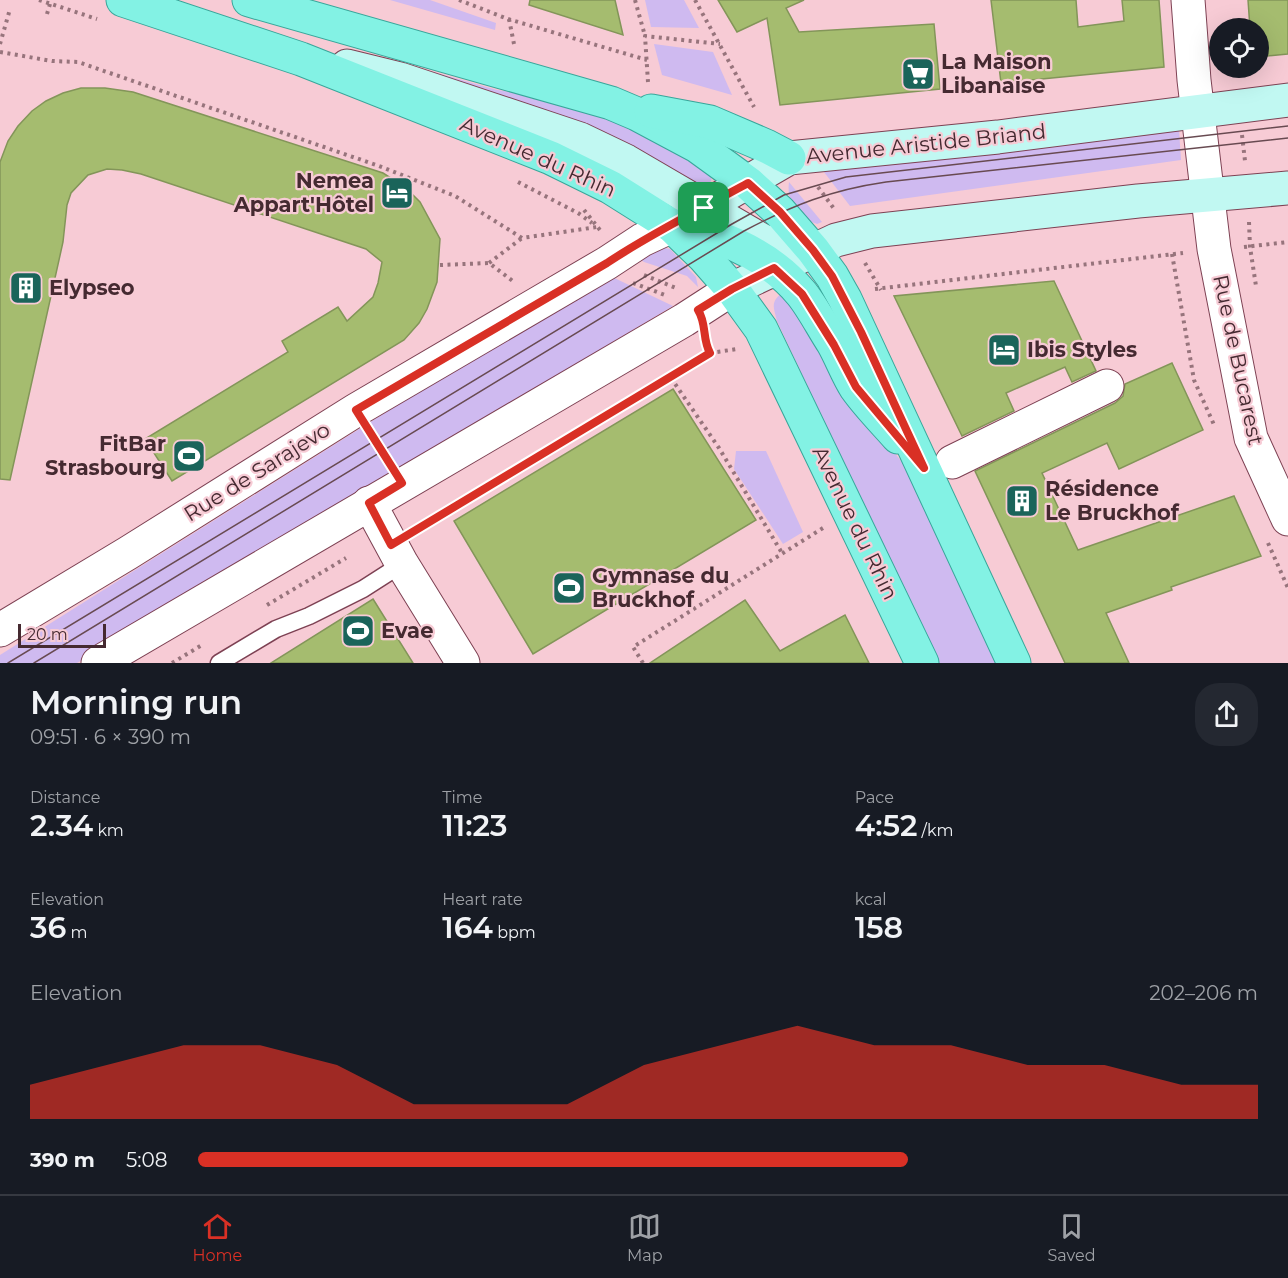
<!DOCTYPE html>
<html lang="en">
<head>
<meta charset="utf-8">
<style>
	body { margin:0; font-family:Montserrat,sans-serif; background:#242831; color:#f1f3f6; height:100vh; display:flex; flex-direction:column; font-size:22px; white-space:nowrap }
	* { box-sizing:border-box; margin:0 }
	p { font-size:20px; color:#9ea1a6 }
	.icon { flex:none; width:33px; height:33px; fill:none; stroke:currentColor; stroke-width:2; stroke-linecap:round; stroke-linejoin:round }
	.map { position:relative; height:663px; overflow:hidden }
	.sheet { display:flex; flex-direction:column; background:#171b24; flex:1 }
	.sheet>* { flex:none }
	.controls { position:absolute; left:1209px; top:18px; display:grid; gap:12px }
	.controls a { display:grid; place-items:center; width:60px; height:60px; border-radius:50%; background:#171b24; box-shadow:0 6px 24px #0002; font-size:30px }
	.scale { position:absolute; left:18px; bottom:15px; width:88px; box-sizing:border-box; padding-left:6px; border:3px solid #452a31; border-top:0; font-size:16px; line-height:21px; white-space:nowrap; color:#452a31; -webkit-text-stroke:4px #f7cbd5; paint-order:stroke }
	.pin { position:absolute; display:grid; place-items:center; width:51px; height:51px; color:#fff; margin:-26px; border-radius:12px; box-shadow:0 3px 9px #0006 }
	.round { display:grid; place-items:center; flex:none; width:63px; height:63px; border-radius:24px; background:#242831 }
	.overview { display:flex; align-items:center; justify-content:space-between; height:102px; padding:0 30px }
	h1 { font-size:33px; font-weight:600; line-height:45px }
	.metrics { display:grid; grid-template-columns:repeat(3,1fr); gap:9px; height:102px; padding:6px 30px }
	.metrics div { display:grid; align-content:center }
	.metrics b { font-size:30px; font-weight:600 }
	.metrics small { font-size:16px; font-weight:400 }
	.metrics p { font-size:16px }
	.chart { height:168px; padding:12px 30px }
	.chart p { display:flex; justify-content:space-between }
	.chart svg { width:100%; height:108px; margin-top:6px; fill:#d93025; opacity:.7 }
	ul { padding:0 30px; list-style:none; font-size:20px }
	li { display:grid; grid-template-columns:96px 72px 1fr; align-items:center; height:45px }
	li i { height:15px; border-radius:8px; background:#d93025 }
	.tabs { display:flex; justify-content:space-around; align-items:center; height:84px; border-top:2px solid #363941; background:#171b24; font-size:16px; color:#9ea1a6 }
	.tabs a { display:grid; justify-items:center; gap:3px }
	.tabs .on { color:#d93025 }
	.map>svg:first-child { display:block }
	.green { fill:#cfbaf0 }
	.building { fill:#a5bc6f; stroke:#839559; stroke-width:1.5 }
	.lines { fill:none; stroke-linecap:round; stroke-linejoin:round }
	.lane-casing { stroke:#7d4153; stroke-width:19 }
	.street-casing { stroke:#7d4153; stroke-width:35 }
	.secondary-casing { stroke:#7d4153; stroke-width:35 }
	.primary-casing { stroke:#38a69a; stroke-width:35 }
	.path { stroke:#97747c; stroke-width:4; stroke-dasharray:3 4.5; stroke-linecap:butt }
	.lane { stroke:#fff; stroke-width:16 }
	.street { stroke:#fff; stroke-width:33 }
	.secondary { stroke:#c1f8f2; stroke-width:33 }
	.primary { stroke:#83f2e4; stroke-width:33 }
	.tram { stroke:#684a51; stroke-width:1.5 }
	.route-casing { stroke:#fff; stroke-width:12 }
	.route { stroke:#d93025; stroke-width:8 }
	.labels { text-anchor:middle; stroke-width:4.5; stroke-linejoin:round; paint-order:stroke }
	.poi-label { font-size:21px; font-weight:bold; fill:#452a31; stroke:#f7cbd5; text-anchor:start }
	.street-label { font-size:21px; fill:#452a31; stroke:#f7cbd5 }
</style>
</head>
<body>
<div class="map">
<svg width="1288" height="663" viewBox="0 0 1288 663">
	<rect width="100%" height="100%" fill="#f7cbd5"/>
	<!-- green -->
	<g class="green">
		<path d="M390 0H430L496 23 495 30Z"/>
		<path d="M645 0H684L699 28 651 27Z"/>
		<path d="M654 44 713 52 732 95 662 75Z"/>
		<path d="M430 71 497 90 528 95 616 120 707 170 712 175 711 181 704 191 428 78Z"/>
		<path d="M1178 114 1181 160 850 206 824 172Z"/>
		<path d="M789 182 822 222 817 224C813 222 806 221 803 218 792 210 787 195 789 182Z"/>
		<path d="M649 245 670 249 696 277 698 287 687 276 644 262 638 257Z"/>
		<path d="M606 274 673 306 77 663H0V655Z"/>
		<path d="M781 294 788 295 849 397 906 467 1000 663H937L777 321C774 309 770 302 781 294Z"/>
		<path d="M736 451H766L803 532 783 544 734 469Z"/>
	</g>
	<!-- building -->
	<g class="building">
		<path d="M530 0H615L623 35 529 5Z"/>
		<path d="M718 0H804L786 8 799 32 934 24 940 89 780 105 767 18 737 32Z"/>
		<path d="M991 0H1076L1078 27 1124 21 1122 0H1159L1164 67 1001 83Z"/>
		<path d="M1248 0H1288V54L1258 57V28H1250Z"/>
		<path d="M81 88H105L133 92 383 173 405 187 420 202 440 239 437 282 427 309 419 323 404 340 172 481 145 439 288 352 282 341 338 307 347 321 373 297 378 283 382 262 366 249 141 174 122 170 107 169 88 175 71 193 67 205 63 242 10 480 0 479V162L8 141 18 126 32 111 46 101 63 93Z"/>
		<path d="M1054 281 1096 371 1072 382 1065 367 1006 393 1014 411 962 436 894 296Z"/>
		<path d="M1172 363 1203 430 1119 469 1107 443 1042 473 1078 550 1234 496 1261 556 1171 587 1172 590 1106 613 1129 663H1065L975 471 1115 403 1123 396 1125 384Z"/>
		<path d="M673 389 756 520 533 654 454 521Z"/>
		<path d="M373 599 413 663H271Z"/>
		<path d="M745 600 780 651 845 615 869 663H650Z"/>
	</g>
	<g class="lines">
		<defs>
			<path id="lane" d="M219 663 276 629 309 616 363 589 402 564"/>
			<g id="street">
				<path d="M1188 0 1194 80 1214 249 1251 438 1288 519"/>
				<path d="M952 462 1107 386"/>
				<path d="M369 503 402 564 463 663"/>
				<path d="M0 630 128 553 356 410 607 263 642 240 672 226"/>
				<path d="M98 663 684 320 732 289"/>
			</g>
			<g id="secondary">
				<path d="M347 66 400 79 580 139 626 161 763 241 797 249 813 250"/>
				<path d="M672 226 789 158 998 137 1288 100"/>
				<path d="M732 289 836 240 872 231 1138 201 1288 188"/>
			</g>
			<g id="primary">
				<path d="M123 0 301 59 551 158 610 187 672 226 704 257 732 289 761 329 922 663"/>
				<path d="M249 0 611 103 637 114 697 146 748 183 780 212 813 250 832 276 845 299 1014 663"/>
				<path d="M651 111 710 122 766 146 789 158"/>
				<path d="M674 226C721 235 769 255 801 293 812 306 823 328 833 343 841 357 847 374 856 388 868 405 884 421 898 437"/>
			</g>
		</defs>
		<!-- lane casing -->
		<use href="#lane" class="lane-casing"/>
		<!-- street casing -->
		<use href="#street" class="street-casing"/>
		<!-- secondary casing -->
		<use href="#secondary" class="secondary-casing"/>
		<!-- primary casing -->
		<use href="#primary" class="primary-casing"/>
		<!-- path -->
		<g class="path">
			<path d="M39 0 97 19"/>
			<path d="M459 0 508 19 647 60"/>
			<path d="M635 0 645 36"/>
			<path d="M695 0 754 107"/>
			<path d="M47 14 50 4"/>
			<path d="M509 19 514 44"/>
			<path d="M0 44 10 9"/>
			<path d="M0 52 52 61 78 62 379 166 455 196 522 238 597 227"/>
			<path d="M648 82 645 36 720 44"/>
			<path d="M1242 135 1245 161"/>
			<path d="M518 182 578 213 592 223"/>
			<path d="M818 187 835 210"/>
			<path d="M584 210 600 230"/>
			<path d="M1249 222 1250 247 1256 286"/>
			<path d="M1244 247 1288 242"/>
			<path d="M1172 254 1194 380 1215 427"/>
			<path d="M489 263 522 238"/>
			<path d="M865 263 881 290"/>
			<path d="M440 265 489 263 514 282"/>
			<path d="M644 275 676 288"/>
			<path d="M633 283 665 295"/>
			<path d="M875 289 1183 253"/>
			<path d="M710 353 737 349"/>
			<path d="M671 378 719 448 782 553"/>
			<path d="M373 436 387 458"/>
			<path d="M417 529 710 353 705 344"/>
			<path d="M1268 543 1288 588"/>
			<path d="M267 605 346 558"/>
			<path d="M172 663 202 645"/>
			<path d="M643 663 633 647 823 528"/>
		</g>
		<!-- lane -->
		<use href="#lane" class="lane"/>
		<!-- street -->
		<use href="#street" class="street"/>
		<!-- secondary -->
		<use href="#secondary" class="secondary"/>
		<!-- primary -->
		<use href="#primary" class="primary"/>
		<!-- tram -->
		<g class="tram">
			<path d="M8 663 732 224 784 195 846 177 1288 126"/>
			<path d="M34 663 744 231C793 205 831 190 886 182L1288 138"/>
		</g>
	</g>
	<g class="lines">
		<defs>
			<path id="route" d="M748 183 780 212 813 250 832 276 861 332 924 468 856 387 834 345 802 294 774 268 732 289 698 310C707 324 702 339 710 353L391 545 369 503 402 483 356 410 607 263C652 233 701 209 748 183Z"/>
		</defs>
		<!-- route casing -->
		<use href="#route" class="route-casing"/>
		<!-- route -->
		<use href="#route" class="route"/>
	</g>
	<!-- icons -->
	<defs>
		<symbol id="supermarket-square" viewBox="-11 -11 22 22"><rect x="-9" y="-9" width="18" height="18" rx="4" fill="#1a645a" stroke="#f7cbd5"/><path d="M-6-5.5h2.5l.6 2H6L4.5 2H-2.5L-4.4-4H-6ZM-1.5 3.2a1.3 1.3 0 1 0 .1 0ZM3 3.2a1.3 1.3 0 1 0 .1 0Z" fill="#fff"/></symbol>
		<symbol id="hotel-square" viewBox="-11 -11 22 22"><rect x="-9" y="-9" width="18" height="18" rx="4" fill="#1a645a" stroke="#f7cbd5"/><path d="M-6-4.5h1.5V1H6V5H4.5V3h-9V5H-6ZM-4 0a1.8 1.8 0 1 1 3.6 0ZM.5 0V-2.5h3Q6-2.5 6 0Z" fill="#fff"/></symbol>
		<symbol id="building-square" viewBox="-11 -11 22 22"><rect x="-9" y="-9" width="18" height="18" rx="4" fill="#1a645a" stroke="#f7cbd5"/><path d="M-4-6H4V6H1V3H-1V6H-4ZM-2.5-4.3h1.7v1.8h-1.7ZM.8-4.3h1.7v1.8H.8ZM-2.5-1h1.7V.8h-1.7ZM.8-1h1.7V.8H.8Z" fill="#fff"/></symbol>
		<symbol id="stadium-square" viewBox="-11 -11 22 22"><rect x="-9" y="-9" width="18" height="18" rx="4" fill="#1a645a" stroke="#f7cbd5"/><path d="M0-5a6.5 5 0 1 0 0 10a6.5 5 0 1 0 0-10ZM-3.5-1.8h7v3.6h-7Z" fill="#fff"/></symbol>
	</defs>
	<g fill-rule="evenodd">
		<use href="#supermarket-square" x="899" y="55" width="38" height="38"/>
		<use href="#hotel-square" x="378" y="174" width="38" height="38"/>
		<use href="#building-square" x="7" y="269" width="38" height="38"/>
		<use href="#hotel-square" x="985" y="331" width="38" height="38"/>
		<use href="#stadium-square" x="170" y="437" width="38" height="38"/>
		<use href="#building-square" x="1003" y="482" width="38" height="38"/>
		<use href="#stadium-square" x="550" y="569" width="38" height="38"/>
		<use href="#stadium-square" x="339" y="612" width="38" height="38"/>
	</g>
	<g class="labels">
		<!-- poi labels -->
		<g class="poi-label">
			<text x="941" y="69">La Maison<tspan x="941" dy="24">Libanaise</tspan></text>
			<text x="374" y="188" text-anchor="end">Nemea<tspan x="374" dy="24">Appart'Hôtel</tspan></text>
			<text x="49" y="295">Elypseo</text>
			<text x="1027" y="357">Ibis Styles</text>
			<text x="166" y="451" text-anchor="end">FitBar<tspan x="166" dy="24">Strasbourg</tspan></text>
			<text x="1045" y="496">Résidence<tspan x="1045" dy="24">Le Bruckhof</tspan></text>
			<text x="592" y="583">Gymnase du<tspan x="592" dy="24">Bruckhof</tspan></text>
			<text x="381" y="638">Evae</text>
		</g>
		<!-- street labels -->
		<g class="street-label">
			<text transform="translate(926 144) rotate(-6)" y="7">Avenue Aristide Briand</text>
			<text transform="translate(538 157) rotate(24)" y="7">Avenue du Rhin</text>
			<text transform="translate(1238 360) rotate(78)" y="7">Rue de Bucarest</text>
			<text transform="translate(257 472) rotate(-32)" y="7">Rue de Sarajevo</text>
			<text transform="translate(855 523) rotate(64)" y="7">Avenue du Rhin</text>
		</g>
	</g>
</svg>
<div class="controls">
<a><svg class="icon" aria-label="locate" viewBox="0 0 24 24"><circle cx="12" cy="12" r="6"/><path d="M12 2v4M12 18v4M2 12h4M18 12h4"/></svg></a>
</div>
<div class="scale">20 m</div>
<div class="pin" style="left:704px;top:208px;background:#1e9e55"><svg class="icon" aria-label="arrive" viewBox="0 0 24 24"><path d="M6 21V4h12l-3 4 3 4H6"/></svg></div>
</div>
<section class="sheet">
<div class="overview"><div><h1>Morning run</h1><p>09:51 · 6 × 390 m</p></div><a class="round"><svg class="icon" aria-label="share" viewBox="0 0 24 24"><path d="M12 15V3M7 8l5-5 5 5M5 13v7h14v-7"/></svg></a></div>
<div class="metrics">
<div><p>Distance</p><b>2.34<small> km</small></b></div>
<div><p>Time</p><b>11:23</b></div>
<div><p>Pace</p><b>4:52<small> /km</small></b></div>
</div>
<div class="metrics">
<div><p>Elevation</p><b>36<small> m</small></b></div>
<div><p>Heart rate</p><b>164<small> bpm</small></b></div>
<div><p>kcal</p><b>158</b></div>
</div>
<div class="chart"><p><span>Elevation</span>202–206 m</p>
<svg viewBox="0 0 160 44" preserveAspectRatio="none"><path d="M0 44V30L10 22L20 14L30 14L40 22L50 38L60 38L70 38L80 22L90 14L100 6L110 14L120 14L130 22L140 22L150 30L160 30V44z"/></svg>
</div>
<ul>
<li><b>390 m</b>5:08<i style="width:67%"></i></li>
</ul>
</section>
<nav class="tabs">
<a class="on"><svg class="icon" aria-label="home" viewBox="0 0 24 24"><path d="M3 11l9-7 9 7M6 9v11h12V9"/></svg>Home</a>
<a><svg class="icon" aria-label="map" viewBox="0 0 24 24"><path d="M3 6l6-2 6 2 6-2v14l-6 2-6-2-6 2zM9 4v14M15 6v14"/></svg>Map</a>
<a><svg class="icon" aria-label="saved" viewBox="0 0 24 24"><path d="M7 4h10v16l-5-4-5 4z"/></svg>Saved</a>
</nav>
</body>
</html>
